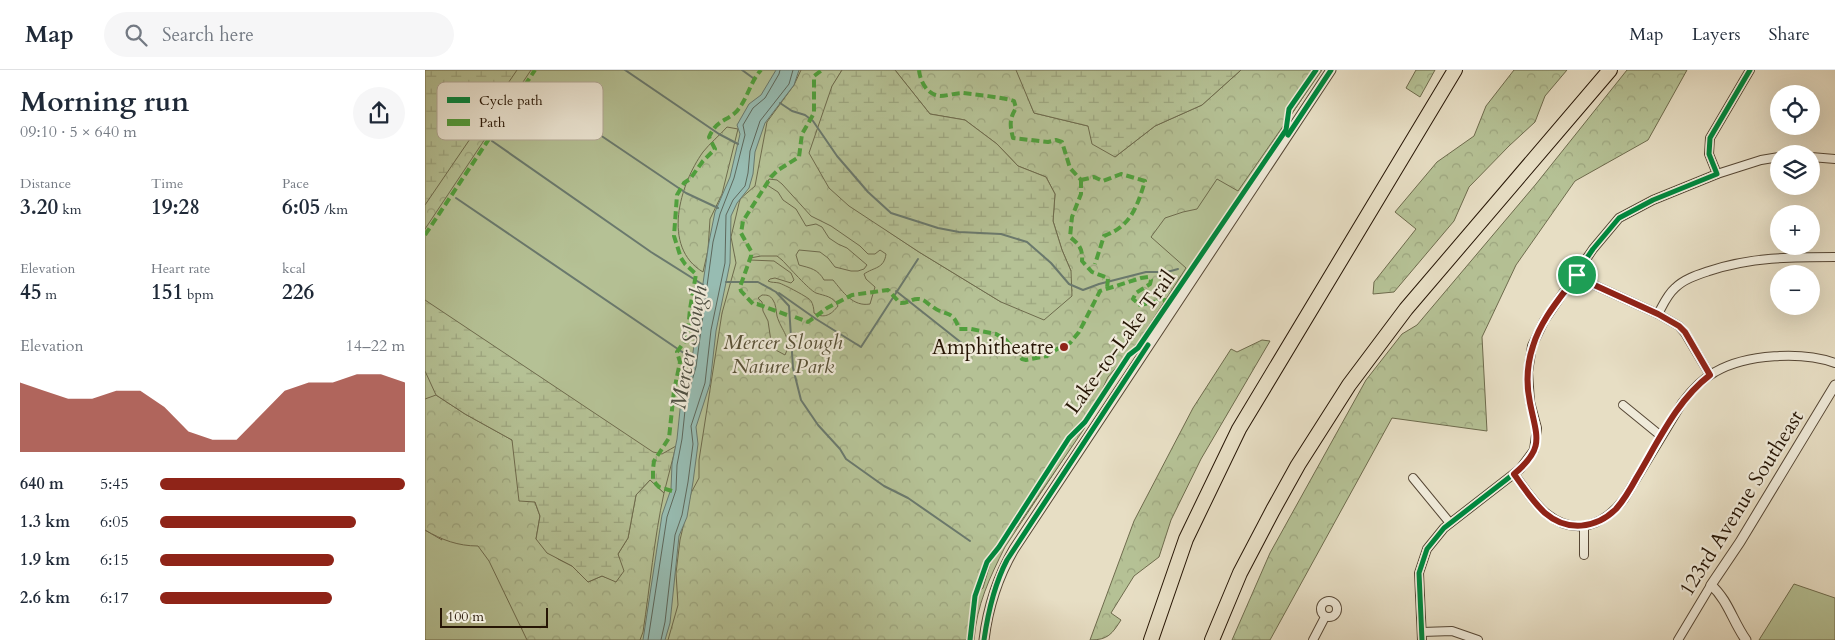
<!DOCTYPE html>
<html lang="en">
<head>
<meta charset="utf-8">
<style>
	body { margin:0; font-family:Cardo,serif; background:#f6f6f7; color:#1f2937; height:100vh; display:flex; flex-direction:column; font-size:19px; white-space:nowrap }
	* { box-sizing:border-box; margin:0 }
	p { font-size:16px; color:#747a83 }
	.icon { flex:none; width:28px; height:28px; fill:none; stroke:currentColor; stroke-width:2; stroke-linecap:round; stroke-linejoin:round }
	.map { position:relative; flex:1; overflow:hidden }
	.drawer { display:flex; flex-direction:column; background:#fff; width:425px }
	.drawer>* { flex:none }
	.controls { position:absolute; left:1345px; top:15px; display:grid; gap:10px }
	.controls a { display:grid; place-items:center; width:50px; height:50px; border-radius:50%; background:#fff; box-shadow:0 5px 20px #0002; font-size:25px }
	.scale { position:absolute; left:15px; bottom:12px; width:108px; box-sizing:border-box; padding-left:5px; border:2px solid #261505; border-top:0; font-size:14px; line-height:18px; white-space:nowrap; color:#261505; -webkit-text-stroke:4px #efead9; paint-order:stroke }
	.pin { position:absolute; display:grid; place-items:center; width:42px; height:42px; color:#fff; margin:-21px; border:2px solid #fff; border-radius:50%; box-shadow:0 1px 5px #0007 }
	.round { display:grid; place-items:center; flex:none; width:52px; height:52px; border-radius:26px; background:#f6f6f7 }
	.summary { display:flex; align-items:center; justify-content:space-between; height:85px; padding:0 20px }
	h1 { font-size:28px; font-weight:700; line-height:38px }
	.figures { display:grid; grid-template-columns:repeat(3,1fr); gap:8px; height:85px; padding:5px 20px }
	.figures div { display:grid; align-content:center }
	.figures b { font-size:21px; font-weight:700 }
	.figures small { font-size:14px; font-weight:400 }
	.figures p { font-size:14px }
	.chart { height:140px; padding:10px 20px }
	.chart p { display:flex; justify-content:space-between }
	.chart svg { width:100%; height:90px; margin-top:5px; fill:#8f2418; opacity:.7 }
	ul { padding:0 20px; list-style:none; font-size:16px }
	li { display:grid; grid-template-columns:80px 60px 1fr; align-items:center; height:38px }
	li i { height:12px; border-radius:6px; background:#8f2418 }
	header { display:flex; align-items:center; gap:30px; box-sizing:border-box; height:70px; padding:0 25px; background:#fff; border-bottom:1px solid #e0e1e3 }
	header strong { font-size:24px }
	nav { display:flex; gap:28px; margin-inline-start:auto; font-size:18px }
	.search { width:350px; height:45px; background:#f6f6f7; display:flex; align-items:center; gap:12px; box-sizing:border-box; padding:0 18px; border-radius:28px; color:#747a83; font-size:19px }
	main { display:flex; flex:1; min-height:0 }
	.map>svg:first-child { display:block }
	.green { fill:#b5c195; stroke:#6e6b4d }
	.forest { fill:url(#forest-crowns); stroke:#6e6b4d; fill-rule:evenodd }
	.wetland { fill:url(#wetland-marsh); stroke:#6e6b4d }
	.water { fill:#97bcb2; stroke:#6a796d }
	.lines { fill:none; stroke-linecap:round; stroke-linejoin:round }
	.shore { stroke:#5e685c; stroke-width:1 }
	.stream { stroke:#6a796d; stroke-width:2 }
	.minor-casing { stroke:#564735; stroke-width:10 }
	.tertiary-casing { stroke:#564735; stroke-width:11 }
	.motorway-casing { stroke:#261505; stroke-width:16 }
	.minor { stroke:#efead9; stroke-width:8 }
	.tertiary { stroke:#efead9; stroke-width:9 }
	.motorway { stroke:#e7dec4; stroke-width:14 }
	.quiet { stroke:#50a03d; stroke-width:4; stroke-dasharray:8 4; stroke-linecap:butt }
	.cycleway-casing { stroke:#efead9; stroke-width:8 }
	.cycleway { stroke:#00873e; stroke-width:5 }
	.route-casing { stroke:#fff; stroke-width:10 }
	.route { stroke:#8f2418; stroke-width:6 }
	.poi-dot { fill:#8f2418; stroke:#efead9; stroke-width:2 }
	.labels { text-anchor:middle; stroke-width:4.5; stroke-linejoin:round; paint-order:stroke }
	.park-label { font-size:21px; font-style:italic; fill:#585137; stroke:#efead9 }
	.street-label { font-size:21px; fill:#261505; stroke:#efead9 }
	.poi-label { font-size:21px; fill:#261505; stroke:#efead9; text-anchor:end }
	.water-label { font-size:22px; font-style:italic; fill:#4e4f42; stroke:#efead9 }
	.key { fill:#efead9; stroke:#b3aa99; stroke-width:1 }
	.key-label { font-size:14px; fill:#261505 }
</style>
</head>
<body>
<header>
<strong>Map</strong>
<div class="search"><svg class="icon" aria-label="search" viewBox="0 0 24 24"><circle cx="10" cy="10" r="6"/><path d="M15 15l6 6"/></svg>Search here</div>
<nav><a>Map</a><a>Layers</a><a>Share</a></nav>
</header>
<main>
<section class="drawer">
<div class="summary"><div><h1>Morning run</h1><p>09:10 · 5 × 640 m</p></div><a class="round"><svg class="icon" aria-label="share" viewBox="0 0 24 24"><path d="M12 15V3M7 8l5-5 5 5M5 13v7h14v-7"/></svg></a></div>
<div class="figures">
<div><p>Distance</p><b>3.20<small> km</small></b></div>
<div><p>Time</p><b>19:28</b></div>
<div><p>Pace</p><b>6:05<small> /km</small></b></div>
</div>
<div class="figures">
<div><p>Elevation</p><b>45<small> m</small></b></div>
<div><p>Heart rate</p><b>151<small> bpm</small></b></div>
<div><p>kcal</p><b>226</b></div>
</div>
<div class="chart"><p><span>Elevation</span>14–22 m</p>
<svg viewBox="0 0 160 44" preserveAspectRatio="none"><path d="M0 44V10L10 14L20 18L30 18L40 14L50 14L60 22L70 34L80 38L90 38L100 26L110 14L120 10L130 10L140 6L150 6L160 10V44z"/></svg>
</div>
<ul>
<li><b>640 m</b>5:45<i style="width:100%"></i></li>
<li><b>1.3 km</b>6:05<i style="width:80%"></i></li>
<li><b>1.9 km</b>6:15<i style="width:71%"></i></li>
<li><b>2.6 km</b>6:17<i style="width:70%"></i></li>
</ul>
</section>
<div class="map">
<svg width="1410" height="570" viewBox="0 0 1410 570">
	<defs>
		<pattern id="forest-crowns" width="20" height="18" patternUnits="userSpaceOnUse" patternTransform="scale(1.25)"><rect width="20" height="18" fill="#b5c195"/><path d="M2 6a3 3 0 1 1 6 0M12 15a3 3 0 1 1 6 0" fill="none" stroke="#9ca57f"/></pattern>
		<pattern id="wetland-marsh" width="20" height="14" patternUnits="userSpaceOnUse" patternTransform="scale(1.25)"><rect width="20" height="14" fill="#b5c195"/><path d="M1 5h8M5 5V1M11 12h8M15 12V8" fill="none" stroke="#9ca57f"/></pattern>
	</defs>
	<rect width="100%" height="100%" fill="#e7dec4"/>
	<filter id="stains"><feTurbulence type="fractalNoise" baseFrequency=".004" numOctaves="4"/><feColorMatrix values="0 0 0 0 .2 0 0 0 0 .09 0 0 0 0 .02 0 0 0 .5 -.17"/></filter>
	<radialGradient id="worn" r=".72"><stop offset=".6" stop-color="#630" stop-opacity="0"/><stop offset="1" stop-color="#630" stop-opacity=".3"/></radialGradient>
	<!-- green -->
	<g class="green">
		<path d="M0 0H896L580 477C564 509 552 534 549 570H0V460L17 470 0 435Z"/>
		<path d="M1369 514 1410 528V570H1334Z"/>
	</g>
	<!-- forest -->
	<g class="forest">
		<path d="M0 0H106L0 159Z"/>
		<path d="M376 0H417L407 17 461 160 494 182 576 232 646 201 637 180 628 151 630 124 621 107 593 96 572 74 540 50 505 44 470 0H592L609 43 663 56 690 87 730 56 777 35 816 0H897L813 121 792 109 772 139 758 142 740 148 726 167 761 198 714 271 683 307 659 359 592 457 567 487 558 518 549 525 545 554 548 570H243L253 535 251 503 255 470 266 423 274 408V390L297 243 311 193 306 167 315 129 330 116 342 52 369 15ZM344 109 352 110 357 114 386 146 406 156 435 176 443 184H450L455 180 461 184C459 199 449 197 439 204L441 209 450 217 445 234C428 237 418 222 408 210H399C393 199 385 198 374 195L371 185 374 180 395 182 403 188 410 197 426 201H433L439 199 442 195 422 178 413 174 404 168 397 157 391 154 381 156 371 139 358 130 353 122 342 115ZM336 186H352L357 190C363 196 384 220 391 223 400 226 408 226 413 236 406 245 399 249 389 243 389 239 388 234 386 231 385 228 358 214 354 213 350 212 347 213 343 211L345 209 350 208 366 213 369 210 366 203 349 191 325 190V188ZM337 225C342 225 345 225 348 230 351 234 351 241 352 246 356 261 368 268 360 285L347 278 343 251 338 241 337 232 333 228Z"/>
		<path d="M991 0H1010L995 27 981 18Z"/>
		<path d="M1089 0H1142L1120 26 1110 52 1084 76 1044 117 1029 151 969 222 948 224 949 212 991 159 970 142 1012 92 1049 66 1061 36Z"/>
		<path d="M1202 0H1262L1223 70 1150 111 1091 195 1057 267 1062 361 967 348 845 570H807L845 483 941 310 977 264 992 255 1111 114Z"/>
		<path d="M302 57 313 59 297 124 285 149 283 180 278 202C236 177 255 114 278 82 285 73 295 65 302 57Z"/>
		<path d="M837 270 845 271 776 389 746 450 734 487 709 506 686 543 696 550C687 564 683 570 665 570L709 451 768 338 806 279 812 282Z"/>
		<path d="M11 325 40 344 87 370 115 446 111 469 133 489 147 496 163 512 177 506 191 511 193 484 203 468 211 425 225 410 239 423C229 469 225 516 218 562L215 570H102L64 491 53 476C33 476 17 470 0 460V329Z"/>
	</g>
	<!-- wetland -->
	<g class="wetland">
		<path d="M0 0H92L0 135Z"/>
		<path d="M417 0H470L505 44 540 50 572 74 593 96 621 107 630 124 628 151 637 180 646 201 647 226 619 250 576 232 494 182 424 136 404 118 384 83 407 16Z"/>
		<path d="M591 0H816L777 35 730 56 690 87 667 74 663 56 609 43Z"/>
		<path d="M0 230 228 382 237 384 251 376 239 423 225 410 211 425 203 468 193 484 199 501 191 512 177 506 163 512 147 496 122 483 111 469 115 446 110 432 94 431 87 370 40 344 11 325 0 301Z"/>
	</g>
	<!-- water -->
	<path class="water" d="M351 0H374L369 15 340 53 330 82 328 104 324 118 312 133 306 146 305 193 291 261 285 314 271 357 273 374 268 412 262 447 254 466 245 553 240 570H218L237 445 246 419 247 394 252 369 256 330 266 296 284 172 290 142 305 107 315 64 312 55 324 34 336 25Z"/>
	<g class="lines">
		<!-- shore -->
		<g class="shore">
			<path d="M223 570 242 447 251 420 252 395 257 369 261 331 271 297 288 172 295 144 309 108 320 65 318 55 328 38 340 28 354 4 355 0"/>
			<path d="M236 570 240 552 250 465 257 445 263 412 268 374 266 356 280 313 286 260 300 193 301 145 308 130 320 116 323 103 325 81 335 51 364 14 368 0"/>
		</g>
		<!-- stream -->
		<g class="stream">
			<path d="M200 0 294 64 313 74"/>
			<path d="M317 0 328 8"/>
			<path d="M104 17 261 123 293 138"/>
			<path d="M355 33 367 41 380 45 388 51 412 86 443 122 466 143 513 158 534 162 576 164 602 172 626 193 644 214 658 220 674 214 721 202H742L753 199"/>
			<path d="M67 71 226 182 280 216"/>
			<path d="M31 128 269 290"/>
			<path d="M301 212H333L351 222 364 236 368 298 376 330 393 355 415 379 421 389 459 416 483 428 545 471"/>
			<path d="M471 221 543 278"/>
			<path d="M354 223 391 249 436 277 493 189"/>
		</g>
		<defs>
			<g id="minor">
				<path d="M1386 87 1410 89"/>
				<path d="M1292 104 1336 90 1354 87"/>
				<path d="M1152 205 1167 214 1233 244 1254 256 1260 263 1285 305"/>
				<path d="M1233 244C1238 235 1242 225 1250 218 1259 209 1272 205 1284 201 1326 187 1366 187 1410 187"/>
				<path d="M1198 335 1236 366"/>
				<path d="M1089 404C1099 417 1109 434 1122 444 1151 467 1179 455 1199 429L1257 333C1266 321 1277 309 1290 302 1321 284 1377 281 1410 293"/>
				<path d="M988 408 1025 453"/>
				<path d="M1159 457V485"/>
				<circle cx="904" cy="539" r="8"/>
				<path d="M997 562 1027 561 1053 570"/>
				<path d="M888 570 900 547"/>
				<path d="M997 570 994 503 1002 479 1019 458 1095 399 1109 380 1112 358 1105 332 1103 302 1107 276 1119 251 1168 179 1194 148 1228 130 1292 104 1284 84 1285 68 1325 0"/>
				<path d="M1253 570 1286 515"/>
			</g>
			<g id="tertiary">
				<path d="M559 570C563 537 572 508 589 479L906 0"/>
				<path d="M1321 570C1308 552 1303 530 1286 515L1315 472 1410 315"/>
			</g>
			<g id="motorway">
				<path d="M726 570 761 469 814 359 1030 0"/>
				<path d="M787 570 815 503 848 440 873 395 924 315 981 239 1185 0"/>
			</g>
		</defs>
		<!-- minor casing -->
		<use href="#minor" class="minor-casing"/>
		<!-- tertiary casing -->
		<use href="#tertiary" class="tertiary-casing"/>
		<!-- motorway casing -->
		<use href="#motorway" class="motorway-casing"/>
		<!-- minor -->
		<use href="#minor" class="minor"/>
		<!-- tertiary -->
		<use href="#tertiary" class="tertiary"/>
		<!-- motorway -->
		<use href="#motorway" class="motorway"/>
		<!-- quiet -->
		<g class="quiet">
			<path d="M494 0C495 11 502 25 515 26 522 26 530 23 538 23 547 24 582 28 589 31L591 38C584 49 585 56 588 68L623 72 631 70 637 72 645 98 656 110"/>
			<path d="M656 110 669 107 678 111 696 104 720 111C712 137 706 156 679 166L670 194"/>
			<path d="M656 110V124L647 147 645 167C654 174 658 179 657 191L667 202 683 208 682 219"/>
			<path d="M0 165 110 0"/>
			<path d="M362 245 332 234H328L316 221 315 217 326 186V181L316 163 318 151 346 107 353 100 374 87 377 64 389 43V6L397 0"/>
			<path d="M370 247 383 252 402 238 427 225 463 220 475 233C482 234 487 228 494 229 501 230 502 234 508 237 521 247 528 239 534 259H546L571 264 581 270 597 289 601 290 622 286 632 279 645 273 654 262 675 221 716 208 723 207 726 210 725 214 711 223 708 229 715 235 740 230 743 236"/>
			<path d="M247 421 234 417 231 414 228 409V399L229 391 244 368 249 321 255 292 252 282 259 272 263 261 265 239 271 204 260 194 256 188 249 166 252 125 259 113 265 109 278 91 290 79 284 67C292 49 301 52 312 41 323 28 325 12 336 0"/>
		</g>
		<defs>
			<g id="cycleway">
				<path d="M863 65 906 0"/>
				<path d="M545 570 550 526 562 492 574 477 644 368 660 352 704 285 713 278 861 60 864 39 891 0"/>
				<path d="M559 570C563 542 569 515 582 490L723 275"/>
				<path d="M997 570 994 503 1002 479 1019 458 1095 399 1109 380 1112 358 1105 332 1103 302 1107 276 1119 251 1168 179 1194 148 1228 130 1292 104 1284 84 1285 68 1325 0"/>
			</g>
		</defs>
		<!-- cycleway casing -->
		<use href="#cycleway" class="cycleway-casing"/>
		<!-- cycleway -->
		<use href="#cycleway" class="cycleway"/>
	</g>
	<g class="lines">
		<defs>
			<path id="route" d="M1152 205 1167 214 1233 244 1254 256 1260 262 1285 305C1252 330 1233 372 1212 407 1206 418 1200 429 1191 439 1171 459 1142 462 1120 443 1108 432 1098 417 1089 404 1120 378 1112 368 1105 333 1101 314 1102 294 1108 276 1116 249 1136 227 1152 205Z"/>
		</defs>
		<!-- route casing -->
		<use href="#route" class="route-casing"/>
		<!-- route -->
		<use href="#route" class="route"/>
	</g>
	<!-- markers -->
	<circle class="poi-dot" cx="639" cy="277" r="5"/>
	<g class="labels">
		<!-- park labels -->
		<g class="park-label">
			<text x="358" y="279">Mercer Slough<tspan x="358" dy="24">Nature Park</tspan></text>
		</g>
		<!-- street labels -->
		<g class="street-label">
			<text transform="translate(695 272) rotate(-54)" y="7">Lake-to-Lake Trail</text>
			<text transform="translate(1316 433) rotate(-58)" y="7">123rd Avenue Southeast</text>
		</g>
		<!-- poi labels -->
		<g class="poi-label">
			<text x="629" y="284">Amphitheatre</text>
		</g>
		<!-- water labels -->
		<g class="water-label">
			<text transform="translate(263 277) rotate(-80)" y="8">Mercer Slough</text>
		</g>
	</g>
	<!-- legend -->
	<rect x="12" y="12" width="166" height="58" rx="8" class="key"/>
	<rect x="22" y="27" width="23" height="6" fill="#00873e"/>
	<rect x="22" y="49" width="23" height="7" fill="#50a03d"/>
	<g class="key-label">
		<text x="54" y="35">Cycle path</text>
		<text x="54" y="57">Path</text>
	</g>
	<rect width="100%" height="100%" filter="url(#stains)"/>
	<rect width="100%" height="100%" fill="url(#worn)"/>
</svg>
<div class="controls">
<a><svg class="icon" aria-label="locate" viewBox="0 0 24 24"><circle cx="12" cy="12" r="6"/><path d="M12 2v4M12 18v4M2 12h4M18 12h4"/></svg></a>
<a><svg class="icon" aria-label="layers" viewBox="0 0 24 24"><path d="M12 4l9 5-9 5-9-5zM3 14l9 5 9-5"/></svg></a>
<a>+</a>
<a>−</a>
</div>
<div class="scale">100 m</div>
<div class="pin" style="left:1152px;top:205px;background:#1e9e55"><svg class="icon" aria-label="arrive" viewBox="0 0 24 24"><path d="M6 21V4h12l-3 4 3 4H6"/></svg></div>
</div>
</main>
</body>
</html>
